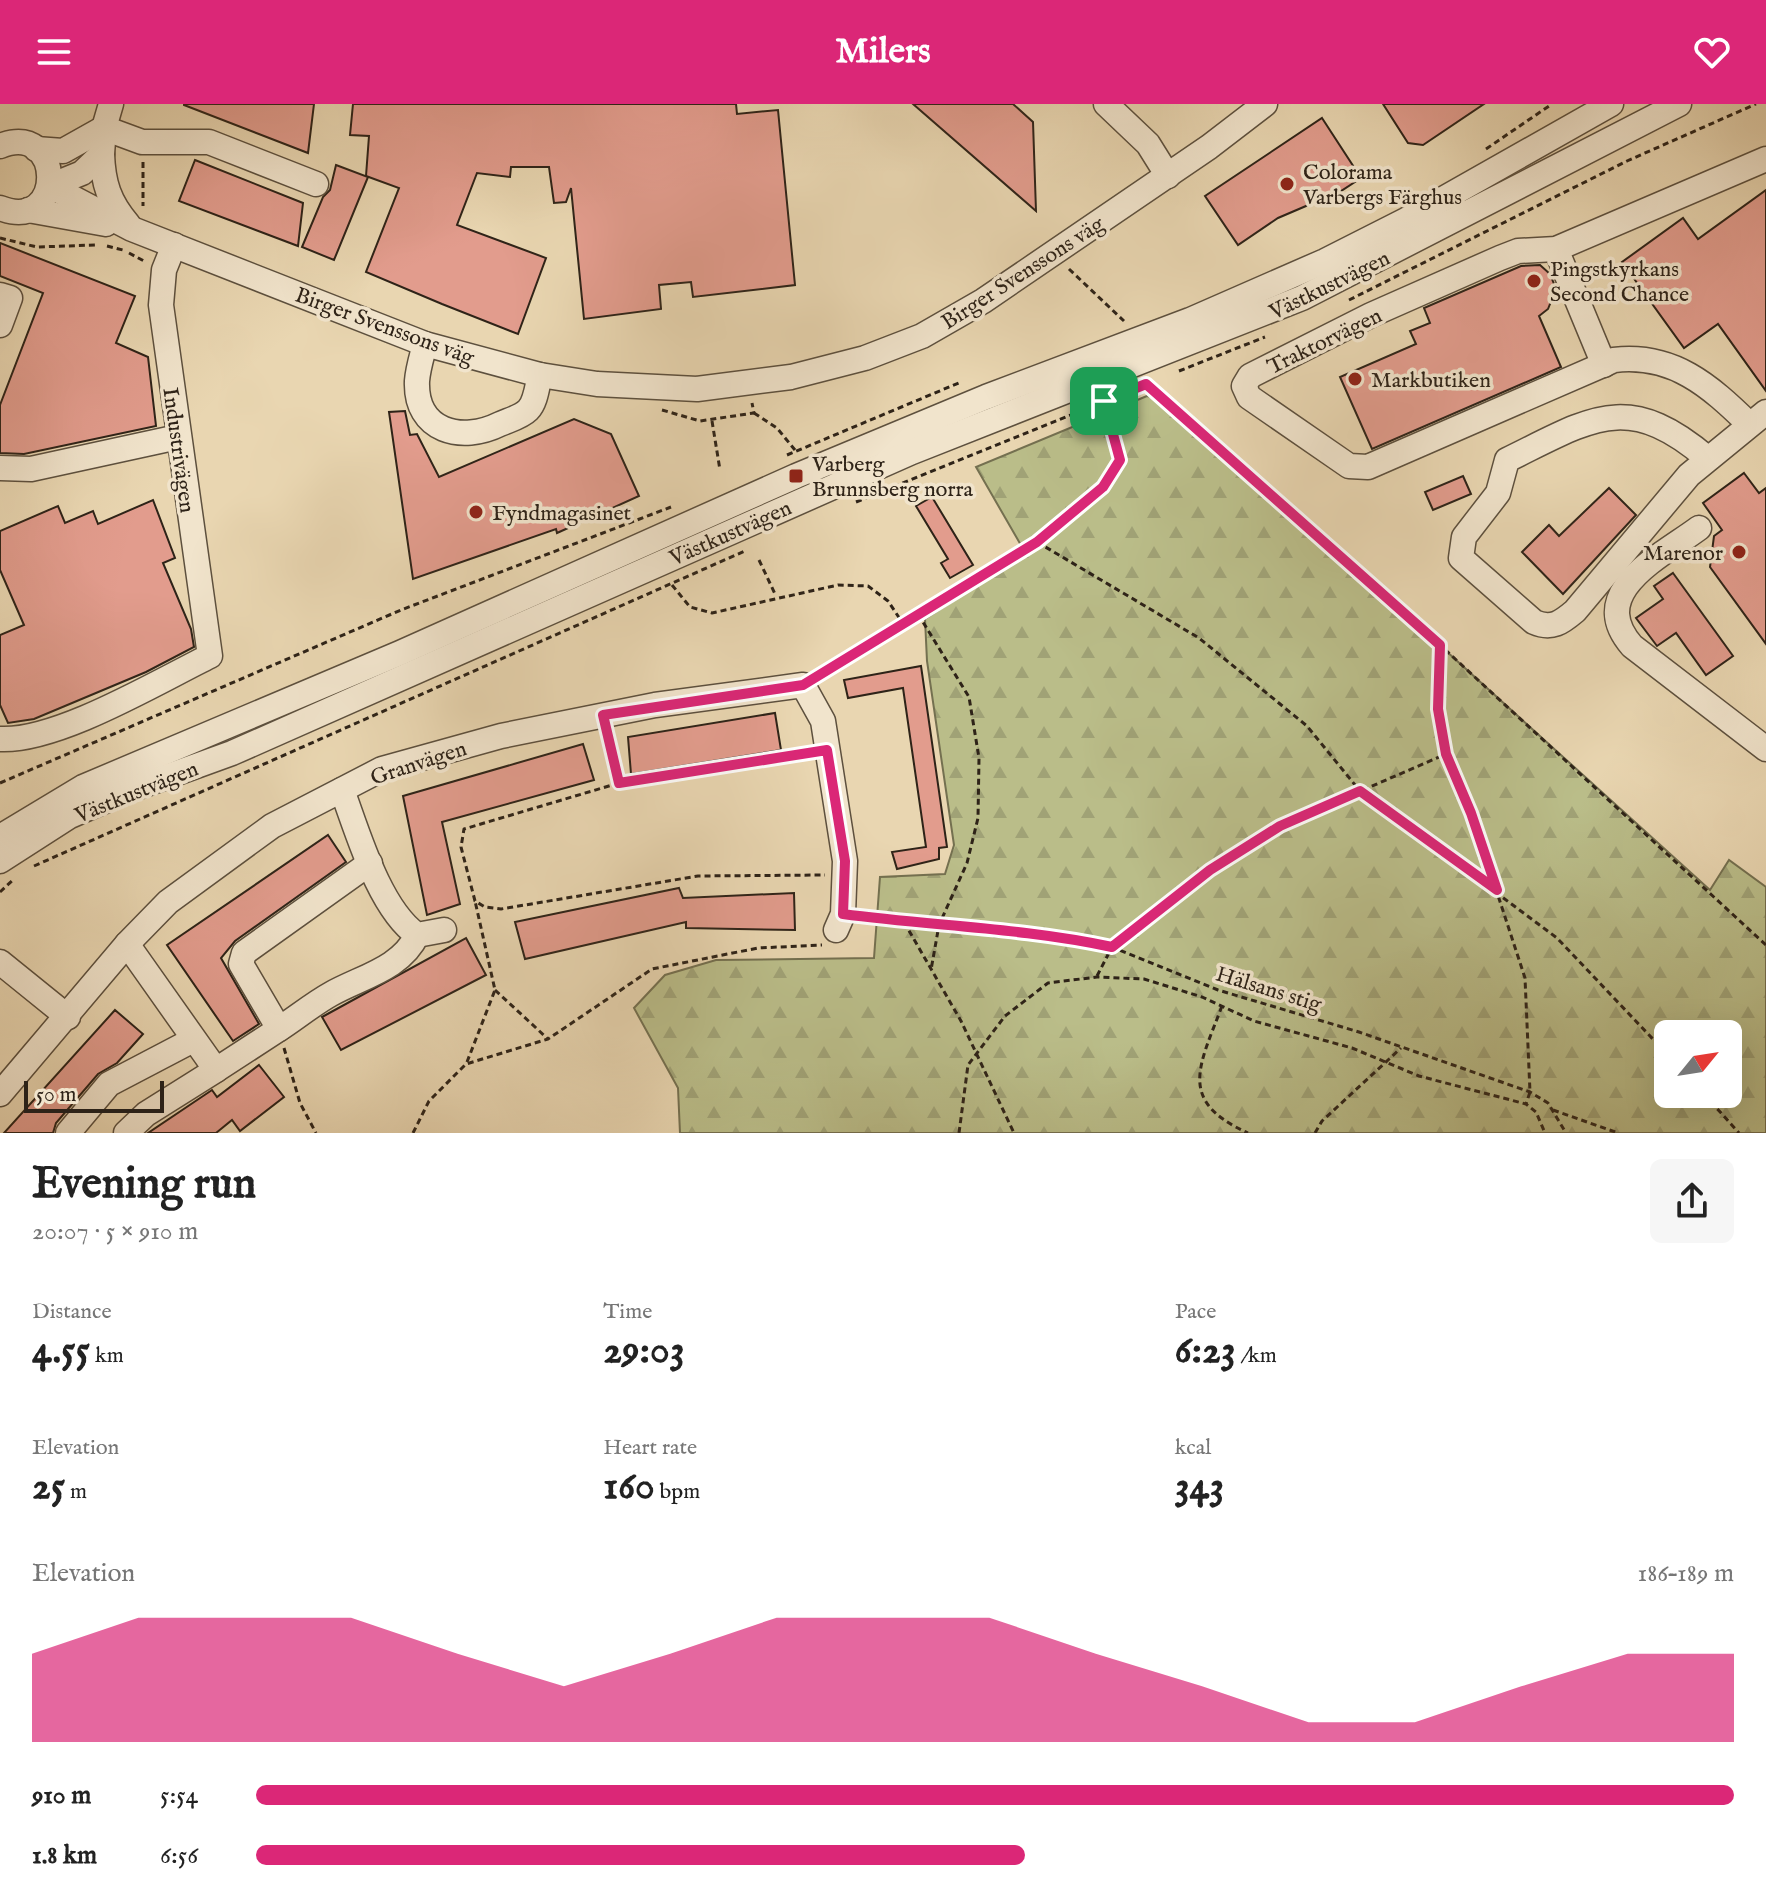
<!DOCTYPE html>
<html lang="en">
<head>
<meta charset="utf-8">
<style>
	body { margin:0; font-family:"IM FELL English",serif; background:#f6f6f6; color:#222; height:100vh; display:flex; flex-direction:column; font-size:30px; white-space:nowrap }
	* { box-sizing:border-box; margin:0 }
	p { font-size:26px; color:#767676 }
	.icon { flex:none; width:44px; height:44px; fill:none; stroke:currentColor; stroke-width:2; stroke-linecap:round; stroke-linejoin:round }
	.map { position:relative; height:1029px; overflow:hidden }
	.side { display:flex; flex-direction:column; background:#fff; flex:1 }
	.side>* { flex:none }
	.needle { width:52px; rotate:60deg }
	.tools { position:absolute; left:1654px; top:916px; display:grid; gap:16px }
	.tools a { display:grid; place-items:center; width:88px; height:88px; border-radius:12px; background:#fff; box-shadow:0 8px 32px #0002; font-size:40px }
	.scale { position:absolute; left:24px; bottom:20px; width:140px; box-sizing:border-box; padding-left:8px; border:4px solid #2e2318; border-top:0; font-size:22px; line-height:28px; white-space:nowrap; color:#2e2318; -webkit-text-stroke:6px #f1e4cc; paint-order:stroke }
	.pin { position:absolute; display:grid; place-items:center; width:68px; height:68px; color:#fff; margin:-34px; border-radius:16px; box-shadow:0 4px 12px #0006 }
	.round { display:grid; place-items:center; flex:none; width:84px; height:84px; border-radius:12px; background:#f6f6f6 }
	.headline { display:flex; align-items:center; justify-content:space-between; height:136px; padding:0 32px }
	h1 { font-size:44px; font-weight:700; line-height:60px }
	.stats { display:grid; grid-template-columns:repeat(3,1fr); gap:12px; height:136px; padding:8px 32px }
	.stats div { display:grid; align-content:center }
	.stats b { font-size:40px; font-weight:700 }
	.stats small { font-size:22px; font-weight:400 }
	.stats p { font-size:22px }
	.chart { height:224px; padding:16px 32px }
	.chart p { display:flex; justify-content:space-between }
	.chart svg { width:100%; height:144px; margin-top:8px; fill:#db2777; opacity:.7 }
	ul { padding:0 32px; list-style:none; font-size:26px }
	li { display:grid; grid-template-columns:128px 96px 1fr; align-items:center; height:60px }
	li i { height:20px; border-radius:10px; background:#db2777 }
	header { display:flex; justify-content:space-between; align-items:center; height:104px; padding:0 32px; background:#db2777; color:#fff; font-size:36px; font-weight:700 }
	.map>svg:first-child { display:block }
	.forest { fill:url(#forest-firs); stroke:#747050; stroke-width:2; fill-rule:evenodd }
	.building { fill:#e29c8d; stroke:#2e2318; stroke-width:2 }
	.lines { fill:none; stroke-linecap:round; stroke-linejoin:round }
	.minor-casing { stroke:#5d503e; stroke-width:27 }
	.path { stroke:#2e2318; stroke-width:3; stroke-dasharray:6 4; stroke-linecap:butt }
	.minor { stroke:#f1e4cc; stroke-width:24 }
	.route-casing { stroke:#fff; stroke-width:16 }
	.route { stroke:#db2777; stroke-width:10 }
	.poi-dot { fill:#8f2418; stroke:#f1e4cc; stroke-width:3 }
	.labels { text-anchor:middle; stroke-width:7; stroke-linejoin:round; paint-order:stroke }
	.poi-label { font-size:22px; fill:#2e2318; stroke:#f1e4cc; text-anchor:start }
	.street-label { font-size:22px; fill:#2e2318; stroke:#f1e4cc }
</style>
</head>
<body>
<header><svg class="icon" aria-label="menu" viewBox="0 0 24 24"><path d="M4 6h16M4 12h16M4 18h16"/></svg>Milers<svg class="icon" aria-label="heart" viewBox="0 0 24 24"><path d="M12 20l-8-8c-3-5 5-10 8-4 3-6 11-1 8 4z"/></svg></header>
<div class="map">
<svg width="1766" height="1029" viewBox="0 0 1766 1029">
	<defs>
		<pattern id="forest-firs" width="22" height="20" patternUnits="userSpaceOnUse" patternTransform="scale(2)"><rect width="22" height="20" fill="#babd89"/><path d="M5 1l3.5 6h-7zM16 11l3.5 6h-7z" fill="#a0a276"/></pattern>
	</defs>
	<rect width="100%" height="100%" fill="#e9d6b1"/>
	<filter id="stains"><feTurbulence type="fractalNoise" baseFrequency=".0025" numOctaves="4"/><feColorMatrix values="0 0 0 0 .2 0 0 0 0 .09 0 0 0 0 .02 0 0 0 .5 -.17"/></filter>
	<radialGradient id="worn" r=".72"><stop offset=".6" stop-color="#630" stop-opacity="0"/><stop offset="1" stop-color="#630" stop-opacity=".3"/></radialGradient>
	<!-- forest -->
	<path class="forest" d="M1159 287 1710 786 1729 756 1766 783V1029H680L678 984 634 904 665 871 716 856 874 854 880 773 945 770 954 741 927 557 925 515 1026 450 976 363ZM1668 930H1728V990H1668Z"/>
	<!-- building -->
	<g class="building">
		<path d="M314 0 308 49 184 1V0Z"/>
		<path d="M353 0H736L737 10 778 6 795 181 693 193 691 178 659 181 661 205 584 215 571 84 566 98 554 99 549 63H511L510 73 477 69 457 121 546 154 518 230 442 200 366 168 399 84 366 72 369 32 350 31Z"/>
		<path d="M913 0H1013L1033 18 1036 107Z"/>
		<path d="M1383 0H1484L1423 41 1408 39Z"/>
		<path d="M1322 14 1361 74 1341 87 1278 114 1238 141 1205 92Z"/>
		<path d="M195 56 303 99 298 142 179 97Z"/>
		<path d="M336 61 368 73 334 156 302 143 323 93 330 86Z"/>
		<path d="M1766 86V287L1718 220 1684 244 1622 158 1683 114 1698 135Z"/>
		<path d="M0 139 135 192 116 239 148 253 156 322 24 350 0 349V301L43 189 0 172Z"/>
		<path d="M1540 161 1550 170 1556 185 1548 205 1539 212 1561 263 1372 345 1340 273 1416 240 1410 227 1430 219 1424 204 1521 162Z"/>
		<path d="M405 307 410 331 417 330 439 373 574 315 611 330 639 392 557 429 556 425 413 475 389 308Z"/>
		<path d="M1744 369 1759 389 1766 384V540L1710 463 1714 432 1722 426 1703 399Z"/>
		<path d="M1463 372 1471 390 1433 406 1425 388Z"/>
		<path d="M1609 384 1636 411 1563 490 1522 448 1549 421 1559 432Z"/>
		<path d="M932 393 973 461 950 474 941 459 948 455 916 402Z"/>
		<path d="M153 396 175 454 163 459 191 525 194 543 146 568 34 615 8 619 0 601V531L24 521 0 466V427L58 402 65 419 93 407 98 420Z"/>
		<path d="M1673 469 1733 552 1706 571 1676 529 1657 542 1636 514 1663 495 1654 482Z"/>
		<path d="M921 562 947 743 939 744V755L897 765 892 748 926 743 903 584 848 594 844 576Z"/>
		<path d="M775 609 781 646 631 670 628 633Z"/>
		<path d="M583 640 594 676 442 718 460 800 427 811 403 692Z"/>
		<path d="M328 731 346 758 235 837 221 854 259 920 233 937 167 841Z"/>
		<path d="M679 784 683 794 794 789 795 826 686 824V818L525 855 515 818Z"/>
		<path d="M466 834 486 871 341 946 322 913Z"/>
		<path d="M115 906 143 930 117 959 98 970 56 1019 53 1029H4Z"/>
		<path d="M259 961 284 993 240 1027 232 1016 216 1029H148L212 986 217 993Z"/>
	</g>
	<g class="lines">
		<defs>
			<g id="minor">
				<path d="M1106 0 1148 40 1168 72"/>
				<path d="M104 24 142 38H209L316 80"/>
				<path d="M0 42C65 16 66 130 0 104"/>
				<path d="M36 45 63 47 104 24"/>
				<path d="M102 50C103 79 109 98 128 120"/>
				<path d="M50 82 132 125 425 240 540 271 597 280 697 285 791 273 865 254 922 232 983 197 1209 43 1265 0"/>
				<path d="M50 82 82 69 102 50 104 24 111 0"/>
				<path d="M28 106 106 120"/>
				<path d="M1556 145 1604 261"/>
				<path d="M0 191 10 194 0 221"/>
				<path d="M425 240C422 252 418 264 417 277 415 328 462 339 500 320 509 316 521 313 528 306 536 298 537 282 540 271"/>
				<path d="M1749 320C1710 282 1673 249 1614 256L1368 363 1349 362 1249 293 1244 282 1250 272 1371 211 1500 154 1518 147 1556 145 1766 55"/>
				<path d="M1707 354C1627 286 1591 315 1507 356L1498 389 1464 433 1461 454 1534 518C1552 526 1562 518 1575 507L1689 371 1766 308"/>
				<path d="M0 364 31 365 178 333"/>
				<path d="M1699 424C1660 453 1585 488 1632 542L1766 645"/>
				<path d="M0 635C57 638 157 578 210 552L161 201 164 166 174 141"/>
				<path d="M342 686C358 729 379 804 417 831L444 826"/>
				<path d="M0 733 83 683 400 549 796 372 986 293 1190 216 1325 157 1406 116 1611 0"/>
				<path d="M0 757 70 712 130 686 232 649 912 348 1302 194 1679 0"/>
				<path d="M370 759 244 849 241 860 279 925C296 914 313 900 331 890 361 873 401 865 417 831"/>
				<path d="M127 840 216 966 279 925"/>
				<path d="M0 858 68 913"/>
				<path d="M0 990 127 840 168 798 272 722 382 665 501 632 655 601 803 581 823 617 845 757 843 810 836 826"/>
				<path d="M68 1029 109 980 193 936"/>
				<path d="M126 1029 146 1010 216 966"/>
			</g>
		</defs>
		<!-- minor casing -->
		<use href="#minor" class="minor-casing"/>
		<!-- path -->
		<g class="path">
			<path d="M1486 45 1552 0"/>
			<path d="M143 58V102"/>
			<path d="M0 134 37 143 95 141"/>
			<path d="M107 142 123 146"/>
			<path d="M129 149 144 157"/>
			<path d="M1069 165 1124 217"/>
			<path d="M1349 196 1627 57 1756 0"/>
			<path d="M1179 267 1265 233"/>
			<path d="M1146 280 1440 541 1766 841"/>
			<path d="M662 306 700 317 754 309 752 299"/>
			<path d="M754 309 777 324 795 346"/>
			<path d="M712 317 720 366"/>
			<path d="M787 351 961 278"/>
			<path d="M856 398 1120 291"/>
			<path d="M1037 438 1199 534 1307 622 1360 687 1557 834 1668 951"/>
			<path d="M759 456 776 492"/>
			<path d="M672 481 690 503 712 509 838 481 868 482 888 497 902 518"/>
			<path d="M918 510 969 593 979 654 978 714 967 759 939 821 931 866"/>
			<path d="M1440 543 1438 605 1446 650 1471 709 1525 874 1530 988 1526 1000"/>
			<path d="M820 569C913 503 1057 452 1120 356L1104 297"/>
			<path d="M608 633 619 679"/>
			<path d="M807 650 619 679 464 725 461 743 475 797 485 803 501 805 698 772 825 771"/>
			<path d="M0 679 401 506 671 403"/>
			<path d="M34 762 747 446"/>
			<path d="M0 788 14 775"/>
			<path d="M863 813 1053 830 1112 843 1218 886 1359 928 1530 988 1548 999 1566 1029"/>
			<path d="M904 818 961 917 1014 1029"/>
			<path d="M1097 872 1112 843 1210 766 1280 722 1446 650"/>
			<path d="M495 886 548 935"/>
			<path d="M1222 902C1199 963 1177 997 1248 1029"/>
			<path d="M284 944 300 999 316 1029"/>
			<path d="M467 958 495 886 475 797"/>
			<path d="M1704 990 1739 1029"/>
			<path d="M1553 1006 1618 1029"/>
			<path d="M413 1029 429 997 466 960 548 935 652 865 758 844 822 841"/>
			<path d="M959 1029 968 961 1005 912 1048 879 1097 873 1144 875 1202 893 1254 917 1352 944 1419 972 1526 1000 1536 1008 1545 1029"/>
			<path d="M1315 1029 1322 1017 1401 944"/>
		</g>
		<!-- minor -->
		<use href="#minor" class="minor"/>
	</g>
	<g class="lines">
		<defs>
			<path id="route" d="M1146 280 1440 541 1438 605 1446 650 1471 709 1497 786 1360 687 1280 722 1210 766 1112 843C1024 824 933 822 843 810L845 757 827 646 619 679 603 611 803 581 1037 438 1103 383 1120 356 1104 297Z"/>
		</defs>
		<!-- route casing -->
		<use href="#route" class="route-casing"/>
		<!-- route -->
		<use href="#route" class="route"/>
	</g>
	<!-- markers -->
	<g class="poi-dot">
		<circle cx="1287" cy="80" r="8"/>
		<circle cx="1534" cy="177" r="8"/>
		<circle cx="1355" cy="275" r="8"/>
		<rect x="788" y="364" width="16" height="16" rx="4"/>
		<circle cx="476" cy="408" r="8"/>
		<circle cx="1739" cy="448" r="8"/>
	</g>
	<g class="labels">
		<!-- poi labels -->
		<g class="poi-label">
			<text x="1303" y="75">Colorama<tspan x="1303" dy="25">Varbergs Färghus</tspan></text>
			<text x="1550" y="172">Pingstkyrkans<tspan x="1550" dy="25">Second Chance</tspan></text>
			<text x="1371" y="283">Markbutiken</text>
			<text x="812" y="367">Varberg<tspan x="812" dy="25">Brunnsberg norra</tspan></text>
			<text x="492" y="416">Fyndmagasinet</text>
			<text x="1723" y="456" text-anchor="end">Marenor</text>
		</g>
		<!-- street labels -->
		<g class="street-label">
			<text transform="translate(1022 168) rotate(-33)" y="8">Birger Svenssons väg</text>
			<text transform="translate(1329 180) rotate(-26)" y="8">Västkustvägen</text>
			<text transform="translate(385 221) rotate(20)" y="8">Birger Svenssons väg</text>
			<text transform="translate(1324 236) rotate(-26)" y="8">Traktorvägen</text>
			<text transform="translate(180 346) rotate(82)" y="8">Industrivägen</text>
			<text transform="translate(730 428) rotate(-24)" y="8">Västkustvägen</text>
			<text transform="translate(418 658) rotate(-18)" y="8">Granvägen</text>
			<text transform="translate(136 687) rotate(-22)" y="8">Västkustvägen</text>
			<text transform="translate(1269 884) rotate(17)" y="8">Hälsans stig</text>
		</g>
	</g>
	<rect width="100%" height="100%" filter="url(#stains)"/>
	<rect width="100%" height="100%" fill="url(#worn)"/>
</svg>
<div class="tools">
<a><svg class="needle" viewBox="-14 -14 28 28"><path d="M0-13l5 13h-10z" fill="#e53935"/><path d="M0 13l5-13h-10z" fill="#767676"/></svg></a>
</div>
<div class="scale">50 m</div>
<div class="pin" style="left:1104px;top:297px;background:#1e9e55"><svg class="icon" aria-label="arrive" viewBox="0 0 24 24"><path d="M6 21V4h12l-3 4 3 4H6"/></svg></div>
</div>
<section class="side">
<div class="headline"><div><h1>Evening run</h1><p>20:07 · 5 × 910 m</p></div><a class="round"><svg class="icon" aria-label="share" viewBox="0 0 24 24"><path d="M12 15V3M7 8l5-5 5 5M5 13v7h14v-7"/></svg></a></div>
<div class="stats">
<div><p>Distance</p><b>4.55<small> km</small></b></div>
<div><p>Time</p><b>29:03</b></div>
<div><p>Pace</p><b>6:23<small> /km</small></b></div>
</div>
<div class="stats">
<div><p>Elevation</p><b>25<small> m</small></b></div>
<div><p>Heart rate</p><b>160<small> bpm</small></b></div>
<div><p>kcal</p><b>343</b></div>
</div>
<div class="chart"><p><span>Elevation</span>186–189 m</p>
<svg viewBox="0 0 160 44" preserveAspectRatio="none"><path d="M0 44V17L10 6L20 6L30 6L40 17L50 27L60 17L70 6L80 6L90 6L100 17L110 27L120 38L130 38L140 27L150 17L160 17V44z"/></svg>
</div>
<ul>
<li><b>910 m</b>5:54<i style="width:100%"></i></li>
<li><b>1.8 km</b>6:56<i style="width:52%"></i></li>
</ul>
</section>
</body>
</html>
